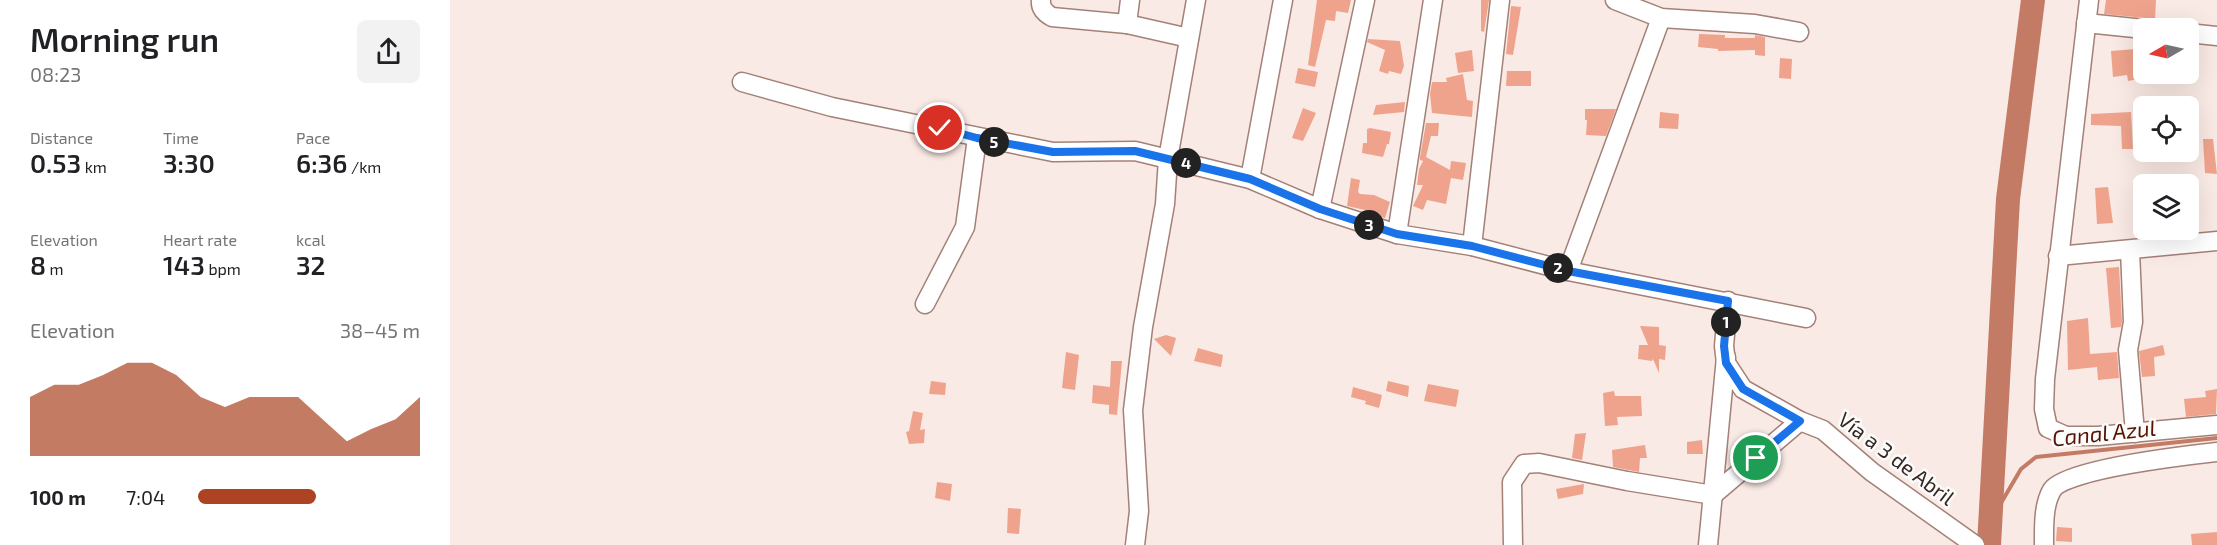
<!DOCTYPE html>
<html lang="en">
<head>
<meta charset="utf-8">
<style>
	body { margin:0; font-family:"Exo 2",sans-serif; background:#f2f2f2; color:#202124; height:100vh; display:flex; flex-direction:column; font-size:22px; white-space:nowrap }
	* { box-sizing:border-box; margin:0 }
	p { font-size:20px; color:#757577 }
	.icon { flex:none; width:33px; height:33px; fill:none; stroke:currentColor; stroke-width:2; stroke-linecap:round; stroke-linejoin:round }
	.map { position:relative; flex:1; overflow:hidden }
	.sheet { display:flex; flex-direction:column; background:#fff; width:450px }
	.sheet>* { flex:none }
	.needle { width:39px; rotate:261deg }
	.fabs { position:absolute; left:1683px; top:18px; display:grid; gap:12px }
	.fabs a { display:grid; place-items:center; width:66px; height:66px; border-radius:9px; background:#fff; box-shadow:0 6px 24px #0002; font-size:30px }
	.pin { position:absolute; display:grid; place-items:center; width:51px; height:51px; color:#fff; margin:-26px; border:3px solid #fff; border-radius:50%; box-shadow:0 2px 6px #0007 }
	.km { position:absolute; width:30px; height:30px; margin:-15px; border-radius:50%; background:#222; color:#fff; font-size:16px; line-height:30px; text-align:center }
	.round { display:grid; place-items:center; flex:none; width:63px; height:63px; border-radius:9px; background:#f2f2f2 }
	.head { display:flex; align-items:center; justify-content:space-between; height:102px; padding:0 30px }
	h1 { font-size:33px; font-weight:600; line-height:45px }
	.metrics { display:grid; grid-template-columns:repeat(3,1fr); gap:9px; height:102px; padding:6px 30px }
	.metrics div { display:grid; align-content:center }
	.metrics b { font-size:26px; font-weight:600 }
	.metrics small { font-size:16px; font-weight:400 }
	.metrics p { font-size:16px }
	.chart { height:168px; padding:12px 30px }
	.chart p { display:flex; justify-content:space-between }
	.chart svg { width:100%; height:108px; margin-top:6px; fill:#ac4423; opacity:.7 }
	ul { padding:0 30px; list-style:none; font-size:20px }
	li { display:grid; grid-template-columns:96px 72px 1fr; align-items:center; height:45px }
	li i { height:15px; border-radius:8px; background:#ac4423 }
	main { display:flex; flex:1; min-height:0 }
	.map>svg:first-child { display:block }
	.lines { fill:none; stroke-linecap:round; stroke-linejoin:round }
	.stream { stroke:#c47b65; stroke-width:4 }
	.river { stroke:#c47b65; stroke-width:24 }
	.building { fill:#efa38c }
	.minor-casing { stroke:#a38177; stroke-width:21 }
	.minor { stroke:#fff; stroke-width:18 }
	.route-casing { stroke:#fff; stroke-width:12 }
	.route { stroke:#1a73e8; stroke-width:8 }
	.labels { text-anchor:middle; stroke-width:5; stroke-linejoin:round; paint-order:stroke }
	.street-label { font-size:21px; fill:#352722; stroke:#fbfbfb }
	.water-label { font-size:22px; font-style:italic; fill:#561400; stroke:#fbfbfb }
</style>
</head>
<body>
<main>
<section class="sheet">
<div class="head"><div><h1>Morning run</h1><p>08:23</p></div><a class="round"><svg class="icon" aria-label="share" viewBox="0 0 24 24"><path d="M12 15V3M7 8l5-5 5 5M5 13v7h14v-7"/></svg></a></div>
<div class="metrics">
<div><p>Distance</p><b>0.53<small> km</small></b></div>
<div><p>Time</p><b>3:30</b></div>
<div><p>Pace</p><b>6:36<small> /km</small></b></div>
</div>
<div class="metrics">
<div><p>Elevation</p><b>8<small> m</small></b></div>
<div><p>Heart rate</p><b>143<small> bpm</small></b></div>
<div><p>kcal</p><b>32</b></div>
</div>
<div class="chart"><p><span>Elevation</span>38–45 m</p>
<svg viewBox="0 0 160 44" preserveAspectRatio="none"><path d="M0 44V20L10 15L20 15L30 11L40 6L50 6L60 11L70 20L80 24L90 20L100 20L110 20L120 29L130 38L140 33L150 29L160 20V44z"/></svg>
</div>
<ul>
<li><b>100 m</b>7:04<i style="width:53%"></i></li>
</ul>
</section>
<div class="map">
<svg width="1767" height="545" viewBox="0 0 1767 545">
	<rect width="100%" height="100%" fill="#faeae5"/>
	<g class="lines">
		<!-- stream -->
		<path class="stream" d="M1541 520 1571 469 1586 457 1767 438"/>
		<!-- river -->
		<path class="river" d="M1539 545 1558 199 1583 0"/>
	</g>
	<!-- building -->
	<g class="building">
		<path d="M867 0H901L898 13 886 11 885 21 876 20 865 67 858 65Z"/>
		<path d="M1031 0H1039L1034 32 1031 31Z"/>
		<path d="M1656 0H1706L1705 21 1695 18 1654 14Z"/>
		<path d="M1061 6 1071 7 1063 55 1056 54Z"/>
		<path d="M1249 34 1275 35V38H1305V50L1268 51V49L1248 47Z"/>
		<path d="M1305 35 1315 37V56L1305 55Z"/>
		<path d="M918 39 950 41 954 66 951 74 939 71 938 74 929 71 935 50 917 42Z"/>
		<path d="M1686 49 1688 79 1678 81 1677 75 1663 77 1661 51Z"/>
		<path d="M1022 50 1024 71 1008 73 1005 53Z"/>
		<path d="M1330 58 1342 59 1341 79 1329 78Z"/>
		<path d="M848 68 868 72 865 87 845 83Z"/>
		<path d="M1057 71H1081V86H1056Z"/>
		<path d="M1013 74 1017 100 1023 101 1022 117 982 113 980 94 982 82H997L996 78Z"/>
		<path d="M1711 74H1741V82L1711 84Z"/>
		<path d="M955 102 954 112 923 115 926 105Z"/>
		<path d="M853 108 866 113 853 141 842 138Z"/>
		<path d="M1135 109H1166L1156 136 1136 135 1137 120H1135Z"/>
		<path d="M1210 112 1229 114 1228 129 1209 128Z"/>
		<path d="M1681 112 1683 149H1672L1671 126 1641 125V114Z"/>
		<path d="M976 123H989L988 136H981L976 157 1000 170 1001 161 1016 163 1013 180 1001 178 996 204 977 200 973 210 963 206 973 185H967L969 169 973 161 970 160V157Z"/>
		<path d="M920 128 941 132 939 144H937L933 157 912 153 913 143H917V129Z"/>
		<path d="M1753 139H1763L1767 174 1755 173Z"/>
		<path d="M901 178 910 180 908 192 910 194 924 195 940 202 935 218 915 212V210L897 206Z"/>
		<path d="M1658 187 1663 223 1647 224 1645 188Z"/>
		<path d="M1669 267 1672 321 1671 327 1661 328 1656 268Z"/>
		<path d="M1638 318 1640 354 1667 352 1669 378 1648 380 1647 367 1618 370 1617 321Z"/>
		<path d="M1190 326 1209 327V345L1216 346 1215 360 1209 359V373L1203 359 1202 361 1188 359 1189 345H1198Z"/>
		<path d="M716 335 726 338 721 356 704 339Z"/>
		<path d="M1713 345 1715 355 1704 357 1705 376 1692 377 1689 351Z"/>
		<path d="M748 348 773 355 771 367 744 361Z"/>
		<path d="M616 352 629 355 625 390 612 388Z"/>
		<path d="M661 361H672L667 415 659 414V405L642 403 643 385 660 387Z"/>
		<path d="M481 381 496 383 495 395 479 394Z"/>
		<path d="M938 381 959 386 958 397 936 391Z"/>
		<path d="M978 384 1009 390 1006 407 974 401Z"/>
		<path d="M903 387 932 395 929 408 915 404 916 401 901 397Z"/>
		<path d="M1767 389 1766 414 1736 417 1734 399 1756 397 1755 391Z"/>
		<path d="M1164 391 1165 396H1191L1192 416 1167 417 1168 425 1155 426 1153 393Z"/>
		<path d="M463 411 473 413 470 430 475 429 474 443 459 444 456 432 459 431Z"/>
		<path d="M1136 433 1132 460 1122 458 1125 434Z"/>
		<path d="M1252 440 1253 454H1237V442Z"/>
		<path d="M1195 445 1197 458H1190L1189 472 1163 467 1162 450Z"/>
		<path d="M487 482 502 484 500 501 485 498Z"/>
		<path d="M1134 484 1133 494 1108 499 1106 489Z"/>
		<path d="M558 508 571 509 569 534 557 533Z"/>
		<path d="M1607 527 1622 528V542L1606 541Z"/>
		<path d="M1767 532V545H1742L1741 534Z"/>
	</g>
	<g class="lines">
		<defs>
			<g id="minor">
				<path d="M591 0C590 8 595 13 602 17L677 24 739 38"/>
				<path d="M1165 0 1211 18 1305 24 1349 32"/>
				<path d="M1639 0 1595 379 1594 409 1598 428 1616 436H1648L1767 425"/>
				<path d="M1636 23 1694 29"/>
				<path d="M677 24 680 0"/>
				<path d="M1738 33 1767 36"/>
				<path d="M292 82 382 107 603 152 685 151 800 179 870 209 947 234 1022 246 1118 271 1356 318"/>
				<path d="M800 179 833 0"/>
				<path d="M870 209 915 0"/>
				<path d="M947 234 983 0"/>
				<path d="M1022 246 1050 0"/>
				<path d="M1680 250 1683 322 1678 350 1685 433"/>
				<path d="M1608 256 1767 241"/>
				<path d="M1118 271 1211 18"/>
				<path d="M1278 301 1274 346 1276 363 1293 389 1350 421 1373 430 1422 472 1525 545"/>
				<path d="M475 304 515 227 527 138"/>
				<path d="M685 545 689 511 683 410 693 327 715 204 718 159 746 0"/>
				<path d="M1063 545 1062 482 1074 464 1089 463 1177 481 1263 495 1350 421"/>
				<path d="M1258 545 1276 357"/>
				<path d="M1594 545C1594 528 1593 505 1602 490 1614 469 1740 455 1767 452"/>
			</g>
		</defs>
		<!-- minor casing -->
		<use href="#minor" class="minor-casing"/>
		<!-- minor -->
		<use href="#minor" class="minor"/>
	</g>
	<g class="lines">
		<defs>
			<path id="route" d="M490 128 527 138 603 152 685 151 800 179 870 209 947 234 1022 246 1118 271 1278 301 1274 346 1276 363 1293 389 1350 421 1306 458"/>
		</defs>
		<!-- route casing -->
		<use href="#route" class="route-casing"/>
		<!-- route -->
		<use href="#route" class="route"/>
	</g>
	<g class="labels">
		<!-- street labels -->
		<g class="street-label">
			<text transform="translate(1446 459) rotate(37)" y="7">Vía a 3 de Abril</text>
		</g>
		<!-- water labels -->
		<g class="water-label">
			<text transform="translate(1654 433) rotate(-6)" y="8">Canal Azul</text>
		</g>
	</g>
</svg>
<div class="fabs">
<a><svg class="needle" viewBox="-14 -14 28 28"><path d="M0-13l5 13h-10z" fill="#e53935"/><path d="M0 13l5-13h-10z" fill="#757577"/></svg></a>
<a><svg class="icon" aria-label="locate" viewBox="0 0 24 24"><circle cx="12" cy="12" r="6"/><path d="M12 2v4M12 18v4M2 12h4M18 12h4"/></svg></a>
<a><svg class="icon" aria-label="layers" viewBox="0 0 24 24"><path d="M12 4l9 5-9 5-9-5zM3 14l9 5 9-5"/></svg></a>
</div>
<div class="pin" style="left:1306px;top:458px;background:#1e9e55"><svg class="icon" aria-label="arrive" viewBox="0 0 24 24"><path d="M6 21V4h12l-3 4 3 4H6"/></svg></div>
<div class="pin" style="left:490px;top:128px;background:#d93025"><svg class="icon" aria-label="check" viewBox="0 0 24 24"><path d="M5 12l5 5 9-10"/></svg></div>
<b class="km" style="left:1276px;top:322px">1</b>
<b class="km" style="left:1108px;top:268px">2</b>
<b class="km" style="left:919px;top:225px">3</b>
<b class="km" style="left:736px;top:163px">4</b>
<b class="km" style="left:544px;top:142px">5</b>
</div>
</main>
</body>
</html>
